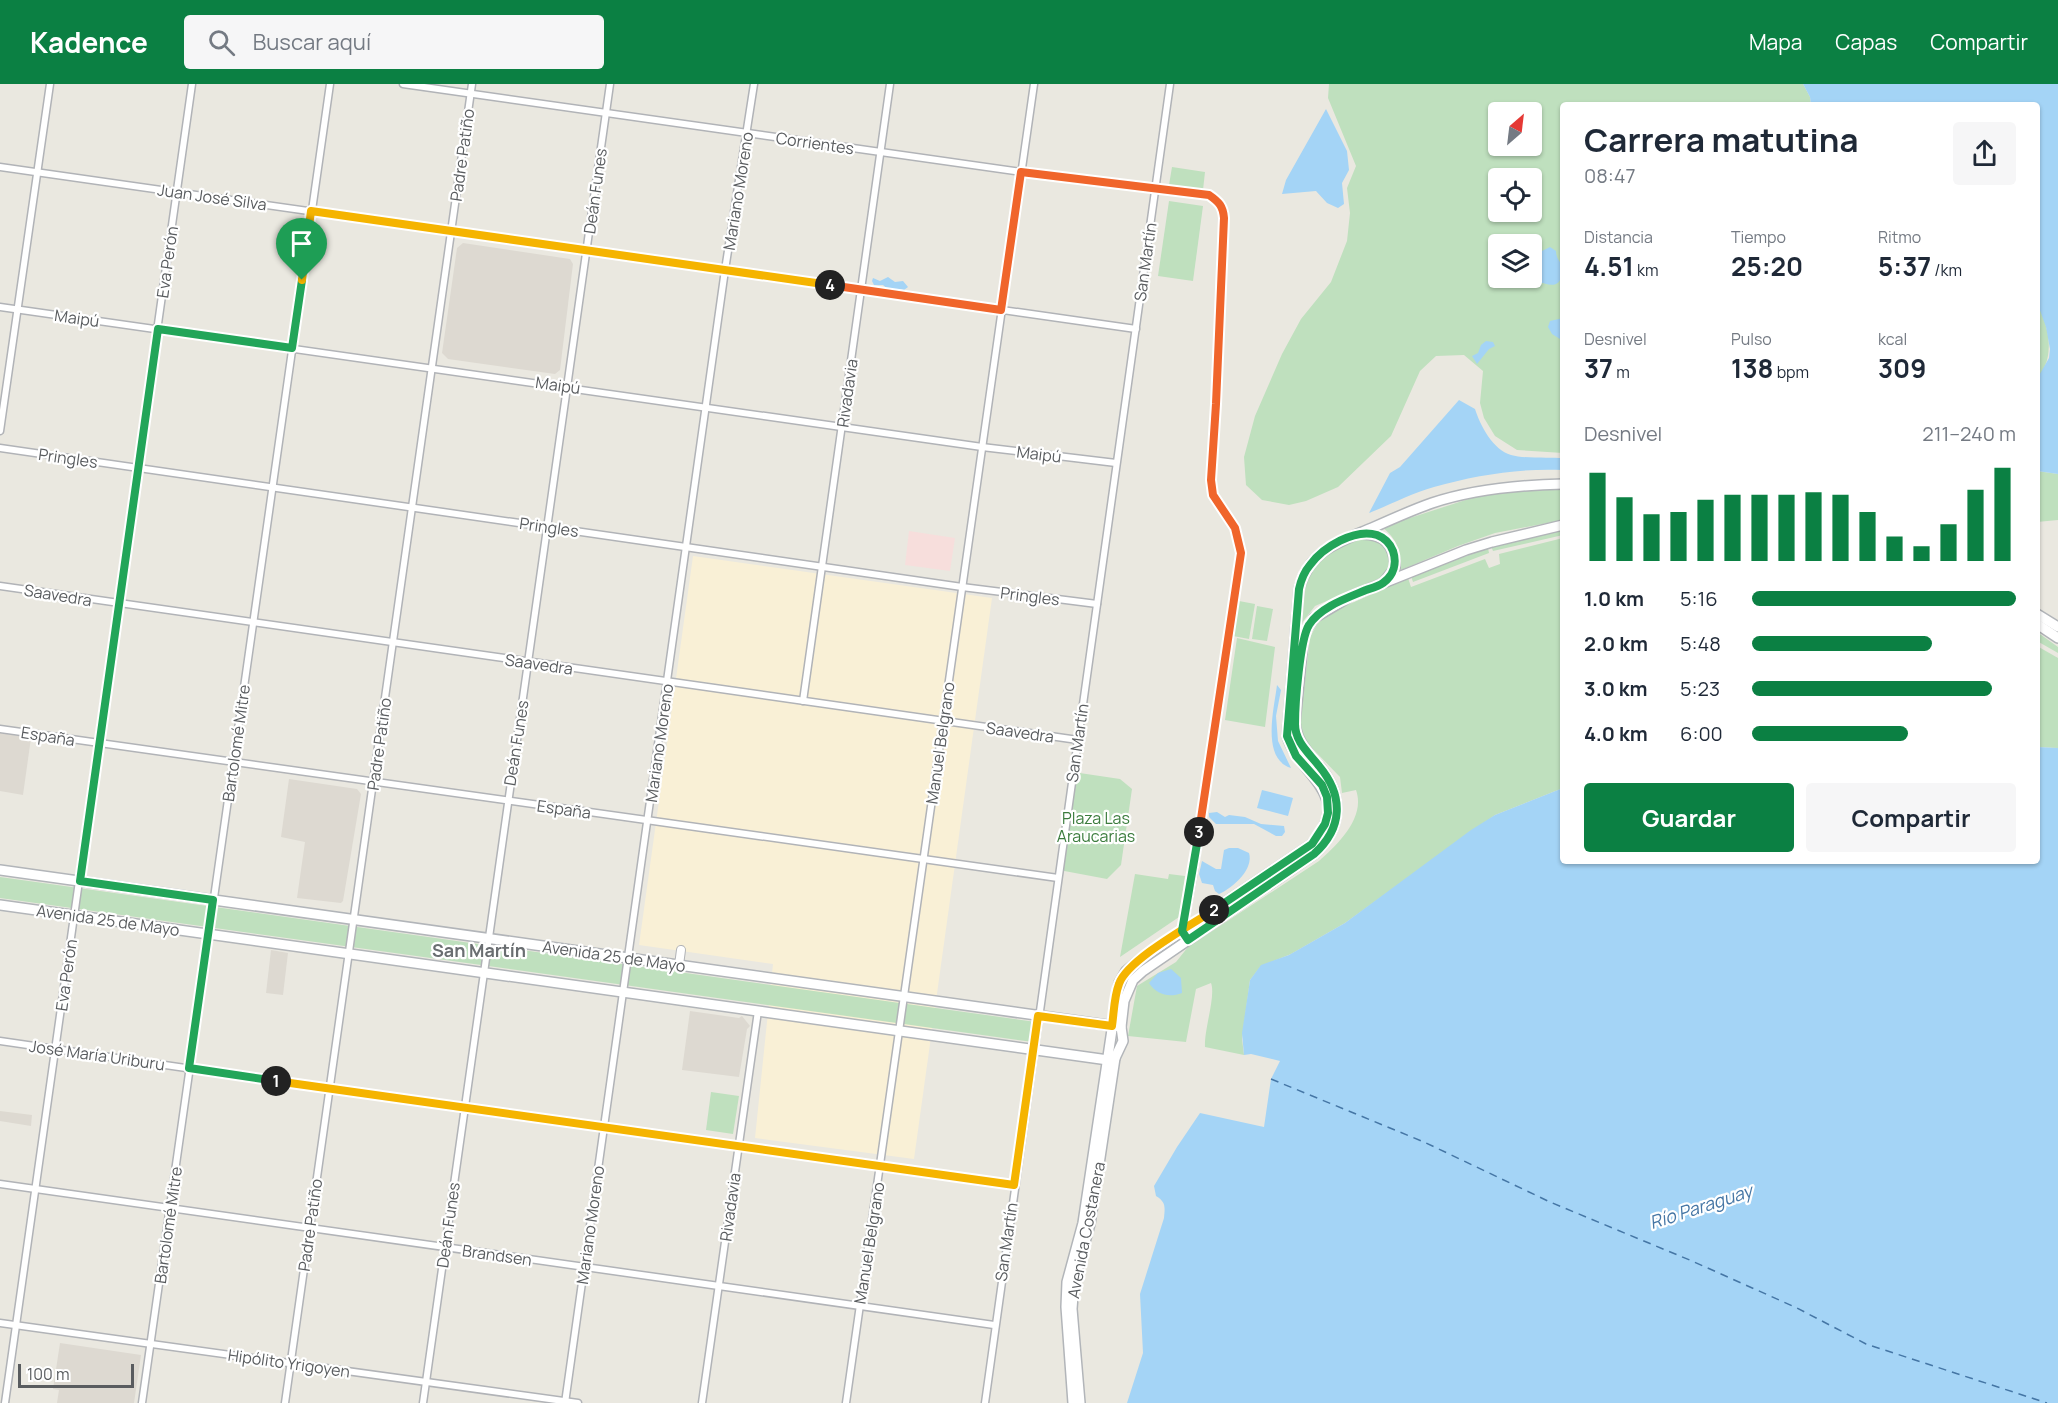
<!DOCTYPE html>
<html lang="es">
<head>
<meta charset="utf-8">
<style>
	body { margin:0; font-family:Manrope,sans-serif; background:#f6f6f7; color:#1f2937; height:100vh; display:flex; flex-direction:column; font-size:22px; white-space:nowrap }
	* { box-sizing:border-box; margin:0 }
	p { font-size:20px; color:#747a83 }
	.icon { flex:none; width:33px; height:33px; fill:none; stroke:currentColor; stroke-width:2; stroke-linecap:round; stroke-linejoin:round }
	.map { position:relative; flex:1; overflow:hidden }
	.drawer { position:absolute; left:1560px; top:18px; width:480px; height:762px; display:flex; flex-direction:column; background:#fff; border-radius:6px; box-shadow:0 2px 4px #0004 }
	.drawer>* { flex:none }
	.needle { width:39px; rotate:28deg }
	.fabs { position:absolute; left:1488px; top:18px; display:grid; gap:12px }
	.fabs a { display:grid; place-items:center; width:54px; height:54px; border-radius:6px; background:#fff; box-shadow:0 2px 4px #0004; font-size:30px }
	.scale { position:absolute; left:18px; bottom:15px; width:116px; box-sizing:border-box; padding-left:6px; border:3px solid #595c5f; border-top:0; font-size:16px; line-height:21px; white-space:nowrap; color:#595c5f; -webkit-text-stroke:4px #fff; paint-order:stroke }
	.pin { position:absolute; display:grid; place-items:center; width:51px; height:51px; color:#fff; margin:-62px -26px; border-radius:50% 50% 50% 0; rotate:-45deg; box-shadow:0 0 6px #0007 }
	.pin .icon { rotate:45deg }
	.km { position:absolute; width:30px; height:30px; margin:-15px; border-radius:50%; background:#222; color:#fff; font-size:16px; line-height:30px; text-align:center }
	.round { display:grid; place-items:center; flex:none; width:63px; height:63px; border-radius:6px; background:#f6f6f7 }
	.summary { display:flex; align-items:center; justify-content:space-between; height:102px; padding:0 24px }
	h1 { font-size:33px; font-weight:700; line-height:45px }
	.figures { display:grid; grid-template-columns:repeat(3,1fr); gap:9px; height:102px; padding:6px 24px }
	.figures div { display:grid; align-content:center }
	.figures b { font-size:26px; font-weight:700 }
	.figures small { font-size:16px; font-weight:400 }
	.figures p { font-size:16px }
	.chart { height:168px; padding:12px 24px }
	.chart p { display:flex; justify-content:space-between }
	.chart svg { width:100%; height:108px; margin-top:6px; stroke:#0b8043; stroke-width:6 }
	.action { display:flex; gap:12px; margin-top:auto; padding:12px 24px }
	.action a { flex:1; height:69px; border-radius:6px; background:#0b8043; color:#fff; font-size:24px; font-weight:700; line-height:69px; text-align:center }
	.action a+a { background:#f6f6f7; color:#1f2937 }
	ul { padding:0 24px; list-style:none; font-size:20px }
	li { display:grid; grid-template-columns:96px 72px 1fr; align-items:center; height:45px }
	li i { height:15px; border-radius:8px; background:#0b8043 }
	header { display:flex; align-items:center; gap:36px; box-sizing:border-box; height:84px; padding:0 30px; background:#0b8043; color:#fff }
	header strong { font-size:28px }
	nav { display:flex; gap:33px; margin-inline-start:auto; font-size:21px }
	.search { width:420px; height:54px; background:#f6f6f7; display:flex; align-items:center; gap:15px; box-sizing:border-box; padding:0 21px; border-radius:6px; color:#747a83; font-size:22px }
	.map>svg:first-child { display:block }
	.commercial { fill:#f9f0d6 }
	.education { fill:#ddd9d1 }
	.medical { fill:#f7dedc }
	.green { fill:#bfe0be; fill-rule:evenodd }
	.water { fill:#a4d4f6 }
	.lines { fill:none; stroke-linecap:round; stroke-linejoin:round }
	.ferry { stroke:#4576a5; stroke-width:1.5; stroke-dasharray:8 6; stroke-linecap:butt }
	.minor-casing { stroke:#b1b3b7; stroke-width:9 }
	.tertiary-casing { stroke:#b1b3b7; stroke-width:10 }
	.secondary-casing { stroke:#b2b5b9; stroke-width:12 }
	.minor { stroke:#fff; stroke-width:6 }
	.tertiary { stroke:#fff; stroke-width:8 }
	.secondary { stroke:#fff; stroke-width:9 }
	.split-1-casing { stroke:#fff; stroke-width:12 }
	.split-2-casing { stroke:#fff; stroke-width:12 }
	.split-3-casing { stroke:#fff; stroke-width:12 }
	.split-4-casing { stroke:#fff; stroke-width:12 }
	.split-5-casing { stroke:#fff; stroke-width:12 }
	.split-1 { stroke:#22a559; stroke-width:8 }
	.split-2 { stroke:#f5b400; stroke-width:8 }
	.split-3 { stroke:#22a559; stroke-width:8 }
	.split-4 { stroke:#f0652b; stroke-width:8 }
	.split-5 { stroke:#f5b400; stroke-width:8 }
	.labels { text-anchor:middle; stroke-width:4.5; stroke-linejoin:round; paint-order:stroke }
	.street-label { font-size:16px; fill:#595c5f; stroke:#fff }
	.park-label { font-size:16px; fill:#3b7c3d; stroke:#fff }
	.neighbourhood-label { font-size:18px; font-weight:bold; fill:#6a6e71; stroke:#fff }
	.water-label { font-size:18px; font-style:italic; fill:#4576a5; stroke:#fff }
</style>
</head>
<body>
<header>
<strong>Kadence</strong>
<div class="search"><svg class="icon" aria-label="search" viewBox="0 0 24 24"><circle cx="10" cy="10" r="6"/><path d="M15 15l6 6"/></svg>Buscar aquí</div>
<nav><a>Mapa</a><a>Capas</a><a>Compartir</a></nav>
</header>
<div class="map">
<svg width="2058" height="1319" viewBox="0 0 2058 1319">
	<rect width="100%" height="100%" fill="#eae8e0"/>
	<!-- commercial -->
	<path class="commercial" d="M693 472 992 514 914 1075 755 1054 773 880 639 861Z"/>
	<!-- education -->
	<g class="education">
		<path d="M463 159 570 175 573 180 560 286 555 290 448 275 442 269 457 164Z"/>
		<path d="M0 649 31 654 23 711 0 707Z"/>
		<path d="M289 695 357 705 361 710 343 817 341 819 297 814 305 758 281 753Z"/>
		<path d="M271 866 288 869 283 911 266 909Z"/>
		<path d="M690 927 739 934 742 932 750 942 747 945 739 993 682 986Z"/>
		<path d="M0 1027 32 1031 31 1042 0 1037Z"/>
		<path d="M60 1259 141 1271 134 1319H57L59 1306 53 1305Z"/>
	</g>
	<!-- medical -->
	<path class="medical" d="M909 447 955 454 950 487 905 481Z"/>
	<!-- green -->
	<g class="green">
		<path d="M1329 0H1803L1810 13 1811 21H1563V369L1517 366 1495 352 1484 334 1480 319 1483 287 1464 271 1436 272 1420 287 1391 352 1338 403 1306 417 1289 421 1262 416 1246 401 1244 373 1255 332 1282 270 1301 235 1331 198 1347 157 1350 129 1347 104 1356 82 1328 14ZM1498 28H1532V62H1498ZM1498 94H1532V128H1498ZM1498 160H1532V194H1498Z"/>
		<path d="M1172 83 1205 88 1203 106 1169 101Z"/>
		<path d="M1169 117 1203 122 1193 197 1158 192Z"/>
		<path d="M2037 218C2049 243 2056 273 2037 295Z"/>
		<path d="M2037 387 2058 390V436L2037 438Z"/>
		<path d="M1563 404V436L1495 449 1458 462 1401 486C1401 467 1397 455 1382 443L1484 410 1509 406Z"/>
		<path d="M1563 445V451L1493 467 1491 462Z"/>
		<path d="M1358 453C1382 451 1402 475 1380 494L1315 522 1301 540C1307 485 1307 479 1358 453Z"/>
		<path d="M1563 454V704L1495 731 1345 839 1291 870 1261 882 1250 896 1242 955 1244 971 1205 963C1204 945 1216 912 1211 899L1196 905 1186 958 1128 952 1137 902 1176 878 1188 863 1319 777C1337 761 1366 734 1356 706L1342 709 1340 693 1309 661 1302 652 1300 640 1310 553 1318 539 1334 527 1408 494 1411 503 1485 475 1489 484 1500 480 1499 470Z"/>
		<path d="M1488 464 1489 469 1413 498 1411 492Z"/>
		<path d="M1239 517 1255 520 1249 555 1233 552Z"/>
		<path d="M1257 522 1273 525 1267 557 1252 555Z"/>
		<path d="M2037 548 2058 563V569L2037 557Z"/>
		<path d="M1237 554 1275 563 1265 643 1225 636Z"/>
		<path d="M2037 562 2058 574V664L2037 663Z"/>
		<path d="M1073 688 1120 695 1132 705 1121 781 1107 795 1059 786Z"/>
		<path d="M1135 790 1168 795 1169 790 1185 792 1179 833 1120 873Z"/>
		<path d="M0 793 950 926 1036 938 1033 958 0 814Z"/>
		<path d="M711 1008 739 1012 733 1050 706 1046Z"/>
	</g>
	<!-- water -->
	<g class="water">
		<path d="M1803 0H2058V390L2037 387V295L2049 274 2050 265 2046 243 2037 218V21H1811L1810 13Z"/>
		<path d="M1326 25 1347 67 1349 86 1342 99 1344 120 1338 124 1327 119 1316 107 1282 110 1286 96Z"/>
		<path d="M1550 163 1556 167C1556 175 1561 178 1563 184 1564 187 1563 191 1562 193 1555 207 1547 198 1536 198 1531 197 1526 198 1521 198L1520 194H1532V179L1540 182 1539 177 1542 167Z"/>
		<path d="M888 193 895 198 903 197 908 203 904 206 898 205 896 207 891 208 883 201H874L872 197 873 194 880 197Z"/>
		<path d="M1563 234V254L1560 255 1552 250 1548 243 1550 237Z"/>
		<path d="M1486 257 1493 258 1495 262 1489 265 1477 280 1472 272 1478 269 1481 261Z"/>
		<path d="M1459 316 1475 325C1480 341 1493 366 1511 371 1525 375 1548 373 1563 374V386C1520 384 1476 391 1434 403 1412 409 1390 421 1369 429L1390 389 1400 383Z"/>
		<path d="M1277 601 1281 606 1276 632 1278 657 1291 684C1261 675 1274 625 1277 601Z"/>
		<path d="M2037 663 2058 664V1319H1127L1143 1269 1140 1210 1164 1134C1165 1123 1166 1118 1156 1112L1154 1102 1177 1063 1200 1029 1264 1043 1271 995 1280 977 1251 970 1244 971 1242 949 1250 896 1261 881 1289 871 1345 839 1471 746 1495 731 1563 704V777H2037Z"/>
		<path d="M1262 706 1293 714 1288 732 1257 724Z"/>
		<path d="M1217 728 1225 733 1229 731 1245 733 1261 740 1284 742 1285 748 1282 752H1276L1254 740H1216L1209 733V729Z"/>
		<path d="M1229 764H1238L1249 769C1254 785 1233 804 1219 810L1215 807 1213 801 1202 799 1199 790 1202 777 1216 785H1221L1224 766Z"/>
		<path d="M1171 885 1181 894 1182 909C1169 914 1157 911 1149 899L1158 889Z"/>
	</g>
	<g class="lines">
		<!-- ferry -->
		<path class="ferry" d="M1271 995 1424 1058 1550 1118 1692 1177 1797 1224 1866 1260 2047 1319"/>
		<defs>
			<g id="minor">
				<path d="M403 0 1021 88 1209 111C1219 118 1223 122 1224 134L1216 320 1211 396 1213 411 1235 444 1241 469 1193 792 1183 847"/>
				<path d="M0 83 1136 245"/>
				<path d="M0 223 982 363 1116 379"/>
				<path d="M0 347 50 0"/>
				<path d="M0 364 962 503 1097 520"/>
				<path d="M0 502 1078 656"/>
				<path d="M803 617 890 0"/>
				<path d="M0 645 1058 794"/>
				<path d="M0 957 330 1005 1014 1101"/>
				<path d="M0 1100 994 1241"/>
				<path d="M0 1239 578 1319"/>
				<path d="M5 1319 192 0"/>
				<path d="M142 1319 330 0"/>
				<path d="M285 1319 472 0"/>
				<path d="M423 1319 610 0"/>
				<path d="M565 1319 725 186 754 0"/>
				<path d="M702 1319 758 927"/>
				<path d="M846 1319 1034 0"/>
				<path d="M985 1319 1170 0"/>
			</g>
			<path id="tertiary" d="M679 881 681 866"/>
			<g id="secondary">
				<path d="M1362 450C1384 450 1395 461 1395 484L1384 498"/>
				<path d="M2037 530 2058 543"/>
				<path d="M2037 540 2058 554"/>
				<path d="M0 786 1121 943"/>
				<path d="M0 821 1108 976"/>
				<path d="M1108 976 1115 974 1123 957 1121 943 1124 917 1133 896 1143 887 1314 770C1342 744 1344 713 1320 683 1309 669 1297 659 1295 639L1303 558 1305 548 1314 534 1351 512 1466 466 1492 458 1563 441"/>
				<path d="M1073 1319 1066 1223 1067 1198 1083 1139 1119 899 1126 887 1138 877 1312 760C1355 710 1300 693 1287 652L1299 505C1309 466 1339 458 1372 444 1392 435 1412 426 1432 419 1474 405 1519 401 1563 400"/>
				<path d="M1080 1319 1072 1225 1074 1198 1090 1140 1115 974"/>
			</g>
		</defs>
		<!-- minor casing -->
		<use href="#minor" class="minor-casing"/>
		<!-- tertiary casing -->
		<use href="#tertiary" class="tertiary-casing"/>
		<!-- secondary casing -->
		<use href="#secondary" class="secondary-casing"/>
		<!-- minor -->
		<use href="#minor" class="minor"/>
		<!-- tertiary -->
		<use href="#tertiary" class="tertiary"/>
		<!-- secondary -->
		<use href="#secondary" class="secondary"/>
	</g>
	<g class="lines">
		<defs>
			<path id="split-1" d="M276 997 189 984 213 816 80 797 158 245 292 264 302 196"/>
			<path id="split-2" d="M276 997 1014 1101 1038 932 1112 942C1114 928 1114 913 1119 900 1127 876 1191 841 1214 826"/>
			<path id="split-3" d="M1199 748 1182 847 1188 856 1314 770C1343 744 1344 712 1319 682 1309 669 1295 658 1295 640 1295 620 1300 555 1309 541 1320 523 1347 514 1366 506 1372 504 1379 502 1383 499 1394 491 1397 479 1393 467 1390 459 1385 454 1377 451 1355 444 1323 463 1310 481 1304 488 1301 496 1299 505L1287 652 1296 672 1322 701 1327 713 1328 729 1325 740 1312 760 1214 826"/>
			<path id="split-4" d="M830 201 1001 226 1021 88 1209 111C1219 118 1223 122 1224 134L1216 320 1211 396 1213 411 1235 444 1241 469 1199 748"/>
			<path id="split-5" d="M302 196 311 127 830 201"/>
		</defs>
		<!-- split-1 casing -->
		<use href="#split-1" class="split-1-casing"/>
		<!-- split-2 casing -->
		<use href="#split-2" class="split-2-casing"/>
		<!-- split-3 casing -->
		<use href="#split-3" class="split-3-casing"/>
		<!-- split-4 casing -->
		<use href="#split-4" class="split-4-casing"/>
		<!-- split-5 casing -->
		<use href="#split-5" class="split-5-casing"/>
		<!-- split-1 -->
		<use href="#split-1" class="split-1"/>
		<!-- split-2 -->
		<use href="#split-2" class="split-2"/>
		<!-- split-3 -->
		<use href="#split-3" class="split-3"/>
		<!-- split-4 -->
		<use href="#split-4" class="split-4"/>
		<!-- split-5 -->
		<use href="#split-5" class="split-5"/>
	</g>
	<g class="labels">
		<!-- street labels -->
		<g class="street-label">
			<text transform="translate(815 59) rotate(8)" y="6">Corrientes</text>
			<text transform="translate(462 71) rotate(-82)" y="6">Padre Patiño</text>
			<text transform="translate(595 107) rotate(-82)" y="6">Deán Funes</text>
			<text transform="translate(738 107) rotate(-81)" y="6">Mariano Moreno</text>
			<text transform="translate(212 113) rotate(8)" y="6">Juan José Silva</text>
			<text transform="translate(167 178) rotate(-82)" y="6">Eva Perón</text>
			<text transform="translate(1145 178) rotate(-82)" y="6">San Martín</text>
			<text transform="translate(77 234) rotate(8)" y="6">Maipú</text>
			<text transform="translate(558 301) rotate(8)" y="6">Maipú</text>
			<text transform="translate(847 309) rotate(-82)" y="6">Rivadavia</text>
			<text transform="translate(1039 370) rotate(7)" y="6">Maipú</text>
			<text transform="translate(68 374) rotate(8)" y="6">Pringles</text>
			<text transform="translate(549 443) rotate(8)" y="6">Pringles</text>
			<text transform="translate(58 511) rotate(9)" y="6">Saavedra</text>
			<text transform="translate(1030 512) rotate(7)" y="6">Pringles</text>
			<text transform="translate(539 580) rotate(8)" y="6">Saavedra</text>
			<text transform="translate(1020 648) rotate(8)" y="6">Saavedra</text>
			<text transform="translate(48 652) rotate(9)" y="6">España</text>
			<text transform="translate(236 659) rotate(-82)" y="6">Bartolomé Mitre</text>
			<text transform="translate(516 659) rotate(-81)" y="6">Deán Funes</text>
			<text transform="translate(659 659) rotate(-82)" y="6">Mariano Moreno</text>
			<text transform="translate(940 659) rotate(-82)" y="6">Manuel Belgrano</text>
			<text transform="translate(1077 659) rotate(-82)" y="6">San Martín</text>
			<text transform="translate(379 660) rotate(-82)" y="6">Padre Patiño</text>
			<text transform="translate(564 725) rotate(8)" y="6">España</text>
			<text transform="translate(108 836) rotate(8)" y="6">Avenida 25 de Mayo</text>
			<text transform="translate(614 872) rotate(8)" y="6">Avenida 25 de Mayo</text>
			<text transform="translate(66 891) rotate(-82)" y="6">Eva Perón</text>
			<text transform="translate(97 971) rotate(8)" y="6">José María Uriburu</text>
			<text transform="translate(730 1123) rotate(-82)" y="6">Rivadavia</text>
			<text transform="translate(168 1141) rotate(-82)" y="6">Bartolomé Mitre</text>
			<text transform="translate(310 1141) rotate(-82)" y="6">Padre Patiño</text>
			<text transform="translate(448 1141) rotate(-82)" y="6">Deán Funes</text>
			<text transform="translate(590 1141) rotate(-82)" y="6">Mariano Moreno</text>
			<text transform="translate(1086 1146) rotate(-79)" y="6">Avenida Costanera</text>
			<text transform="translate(1006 1158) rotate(-82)" y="6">San Martín</text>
			<text transform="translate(869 1159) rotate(-81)" y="6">Manuel Belgrano</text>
			<text transform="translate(497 1171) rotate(8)" y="6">Brandsen</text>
			<text transform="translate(289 1279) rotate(8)" y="6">Hipólito Yrigoyen</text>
		</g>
		<!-- park labels -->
		<g class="park-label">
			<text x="1096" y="740">Plaza Las<tspan x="1096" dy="18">Araucarias</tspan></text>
		</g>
		<!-- neighbourhood labels -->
		<g class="neighbourhood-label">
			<text x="479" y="873">San Martín</text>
		</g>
		<!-- water labels -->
		<g class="water-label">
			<text transform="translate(1701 1123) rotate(-18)" y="6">Río Paraguay</text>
		</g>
	</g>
</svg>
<div class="fabs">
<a><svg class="needle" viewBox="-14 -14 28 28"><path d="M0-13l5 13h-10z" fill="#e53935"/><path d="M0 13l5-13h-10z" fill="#747a83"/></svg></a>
<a><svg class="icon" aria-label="locate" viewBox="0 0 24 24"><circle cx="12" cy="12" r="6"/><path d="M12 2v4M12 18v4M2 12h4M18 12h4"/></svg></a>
<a><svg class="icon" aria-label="layers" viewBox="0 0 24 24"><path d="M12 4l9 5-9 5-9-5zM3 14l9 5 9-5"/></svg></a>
</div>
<div class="scale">100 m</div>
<div class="pin" style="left:302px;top:196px;background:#1e9e55"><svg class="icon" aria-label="arrive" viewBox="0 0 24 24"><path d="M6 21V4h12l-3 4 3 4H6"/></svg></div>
<b class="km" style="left:276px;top:997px">1</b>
<b class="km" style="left:1214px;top:826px">2</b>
<b class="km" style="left:1199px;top:748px">3</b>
<b class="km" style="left:830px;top:201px">4</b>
<section class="drawer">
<div class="summary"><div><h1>Carrera matutina</h1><p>08:47</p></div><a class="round"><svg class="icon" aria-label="share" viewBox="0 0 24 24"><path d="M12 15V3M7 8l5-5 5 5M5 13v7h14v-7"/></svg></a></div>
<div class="figures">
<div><p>Distancia</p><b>4.51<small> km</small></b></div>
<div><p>Tiempo</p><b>25:20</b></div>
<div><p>Ritmo</p><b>5:37<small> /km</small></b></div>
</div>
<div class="figures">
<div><p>Desnivel</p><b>37<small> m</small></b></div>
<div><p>Pulso</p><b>138<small> bpm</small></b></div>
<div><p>kcal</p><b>309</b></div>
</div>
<div class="chart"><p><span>Desnivel</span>211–240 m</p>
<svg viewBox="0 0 160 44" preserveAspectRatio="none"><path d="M5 44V8M15 44V18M25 44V25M35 44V24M45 44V19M55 44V17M65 44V17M75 44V17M85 44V16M95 44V17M105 44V24M115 44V34M125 44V38M135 44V29M145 44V15M155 44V6"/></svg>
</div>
<ul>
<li><b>1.0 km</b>5:16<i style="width:100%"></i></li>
<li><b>2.0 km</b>5:48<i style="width:68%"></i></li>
<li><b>3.0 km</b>5:23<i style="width:91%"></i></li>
<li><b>4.0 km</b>6:00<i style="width:59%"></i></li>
</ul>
<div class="action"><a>Guardar</a><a>Compartir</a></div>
</section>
</div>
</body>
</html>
